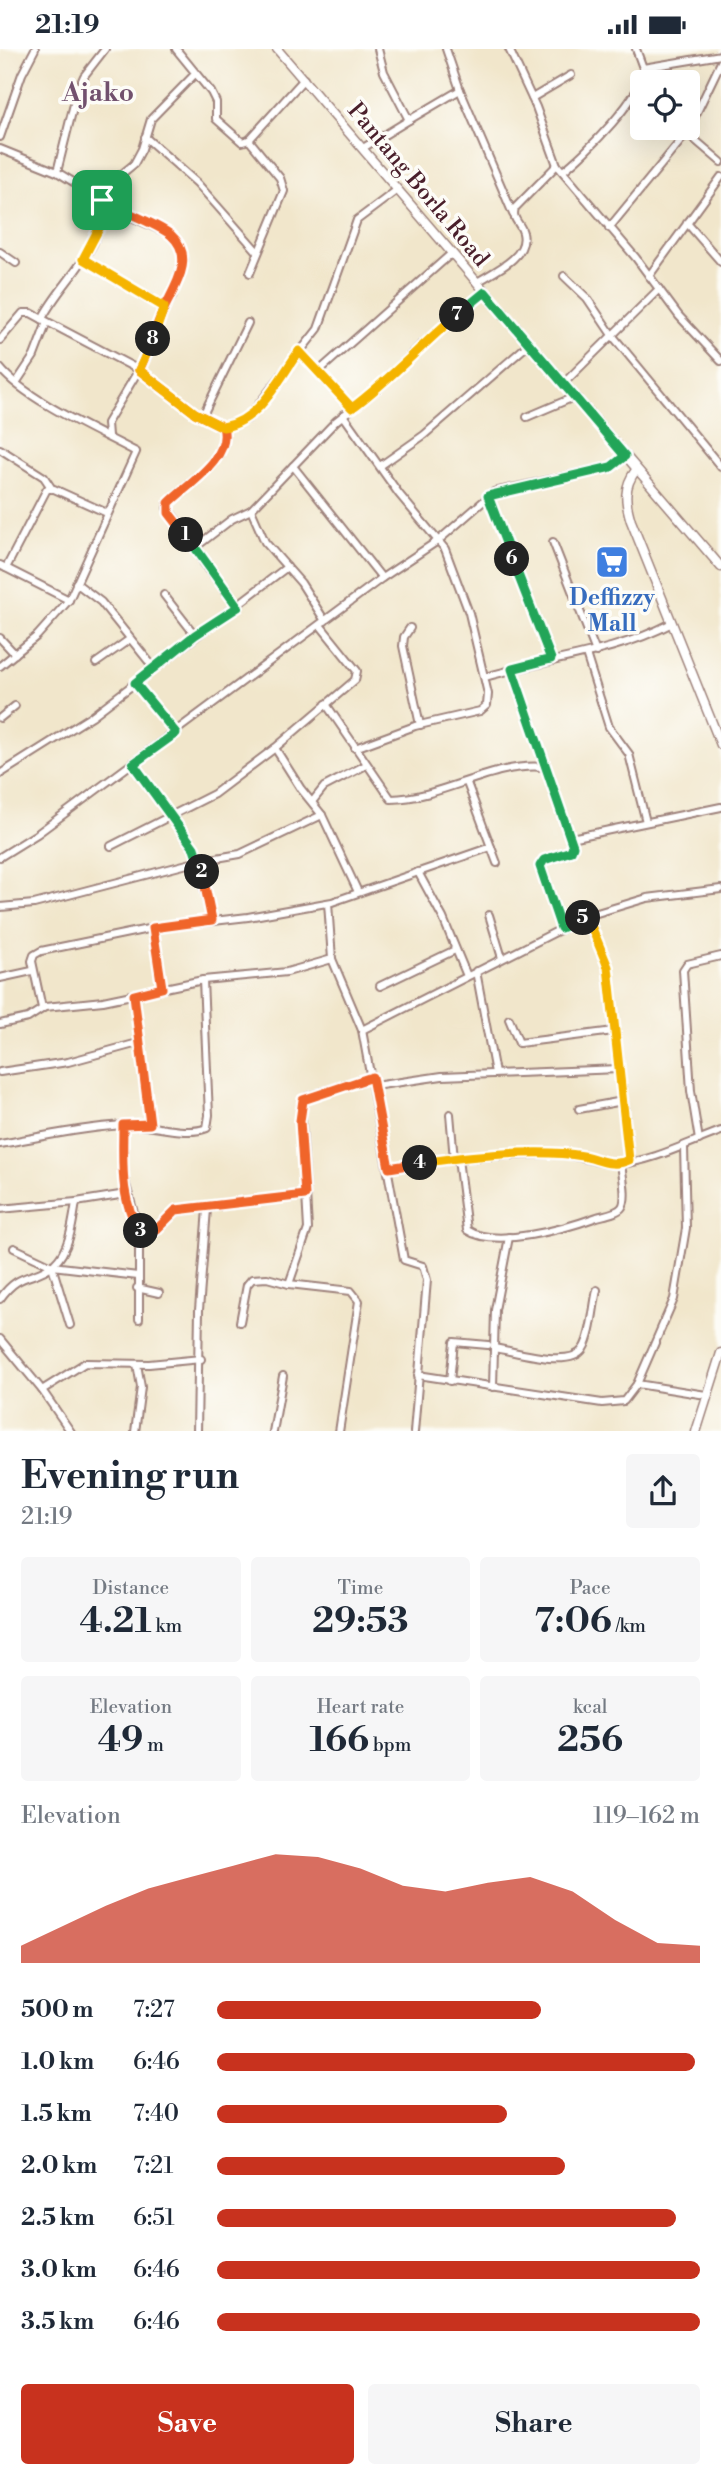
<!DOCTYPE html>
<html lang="en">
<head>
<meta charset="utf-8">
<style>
	body { margin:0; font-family:"Libre Bodoni",serif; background:#f6f6f7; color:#1f2937; height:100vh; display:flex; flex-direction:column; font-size:26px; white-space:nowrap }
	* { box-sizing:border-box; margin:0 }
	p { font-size:23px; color:#747a83 }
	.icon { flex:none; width:38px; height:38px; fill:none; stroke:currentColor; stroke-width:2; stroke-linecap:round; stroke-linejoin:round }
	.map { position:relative; height:1382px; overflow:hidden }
	.side { display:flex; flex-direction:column; background:#fff; flex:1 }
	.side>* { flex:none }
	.tools { position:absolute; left:630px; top:21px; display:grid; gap:14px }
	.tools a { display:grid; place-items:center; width:70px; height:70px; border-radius:7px; background:#fff; box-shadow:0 7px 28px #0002; font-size:35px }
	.pin { position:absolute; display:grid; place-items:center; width:60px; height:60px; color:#fff; margin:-30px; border-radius:14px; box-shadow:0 4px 10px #0006 }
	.km { position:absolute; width:35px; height:35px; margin:-18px; border-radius:50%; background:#222; color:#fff; font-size:19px; line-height:35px; text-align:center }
	.round { display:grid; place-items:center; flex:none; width:74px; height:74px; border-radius:7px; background:#f6f6f7 }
	.summary { display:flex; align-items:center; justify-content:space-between; height:119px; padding:0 21px }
	h1 { font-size:38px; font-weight:800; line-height:52px }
	.metrics { display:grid; grid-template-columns:repeat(3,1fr); gap:10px; height:119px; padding:7px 21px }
	.metrics div { display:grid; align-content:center; border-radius:7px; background:#f6f6f7; text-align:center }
	.metrics b { font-size:35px; font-weight:800 }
	.metrics small { font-size:19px; font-weight:400 }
	.metrics p { font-size:19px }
	.chart { height:196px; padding:14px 21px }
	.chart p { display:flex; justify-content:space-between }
	.chart svg { width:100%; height:126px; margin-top:7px; fill:#c8321e; opacity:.7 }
	.action { display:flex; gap:14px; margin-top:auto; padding:14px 21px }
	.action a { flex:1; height:80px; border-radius:7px; background:#c8321e; color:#fff; font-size:28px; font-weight:800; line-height:80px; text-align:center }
	.action a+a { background:#f6f6f7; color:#1f2937 }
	ul { padding:0 21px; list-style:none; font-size:23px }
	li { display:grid; grid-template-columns:112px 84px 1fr; align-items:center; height:52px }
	li i { height:18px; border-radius:9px; background:#c8321e }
	.status { display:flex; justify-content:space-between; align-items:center; height:49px; padding:0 35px; background:#fff; direction:ltr }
	.status svg { height:19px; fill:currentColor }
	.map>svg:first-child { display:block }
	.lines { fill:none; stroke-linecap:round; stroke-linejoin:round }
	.minor-casing { stroke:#9e827b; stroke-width:10 }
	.tertiary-casing { stroke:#9e827b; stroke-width:11 }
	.minor { stroke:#fff; stroke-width:6 }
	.tertiary { stroke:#fff; stroke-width:8 }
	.split-1-casing { stroke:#fff; stroke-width:14 }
	.split-2-casing { stroke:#fff; stroke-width:14 }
	.split-3-casing { stroke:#fff; stroke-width:14 }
	.split-4-casing { stroke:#fff; stroke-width:14 }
	.split-5-casing { stroke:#fff; stroke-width:14 }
	.split-6-casing { stroke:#fff; stroke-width:14 }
	.split-7-casing { stroke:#fff; stroke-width:14 }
	.split-8-casing { stroke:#fff; stroke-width:14 }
	.split-9-casing { stroke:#fff; stroke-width:14 }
	.split-1 { stroke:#f0652b; stroke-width:9 }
	.split-2 { stroke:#22a559; stroke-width:9 }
	.split-3 { stroke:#f0652b; stroke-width:9 }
	.split-4 { stroke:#f0652b; stroke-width:9 }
	.split-5 { stroke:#f5b400; stroke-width:9 }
	.split-6 { stroke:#22a559; stroke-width:9 }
	.split-7 { stroke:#22a559; stroke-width:9 }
	.split-8 { stroke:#f5b400; stroke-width:9 }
	.split-9 { stroke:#f5b400; stroke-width:9 }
	.labels { text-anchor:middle; stroke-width:7; stroke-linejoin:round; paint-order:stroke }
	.street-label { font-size:23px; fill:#4a1f2b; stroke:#fdfcf7 }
	.shop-label { font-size:23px; font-weight:bold; fill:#366cbe; stroke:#fdfcf7 }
	.quarter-label { font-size:26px; font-weight:bold; fill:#72516e; stroke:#fdfcf7 }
</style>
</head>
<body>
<div class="status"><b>21:19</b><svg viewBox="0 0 49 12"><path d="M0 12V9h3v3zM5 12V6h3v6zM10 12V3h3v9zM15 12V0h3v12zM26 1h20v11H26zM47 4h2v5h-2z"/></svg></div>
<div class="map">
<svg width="721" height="1383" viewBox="0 0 721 1383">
	<rect width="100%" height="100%" fill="#fdfcf7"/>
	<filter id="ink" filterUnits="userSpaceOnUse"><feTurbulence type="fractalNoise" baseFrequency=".0143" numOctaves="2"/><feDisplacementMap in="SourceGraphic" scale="14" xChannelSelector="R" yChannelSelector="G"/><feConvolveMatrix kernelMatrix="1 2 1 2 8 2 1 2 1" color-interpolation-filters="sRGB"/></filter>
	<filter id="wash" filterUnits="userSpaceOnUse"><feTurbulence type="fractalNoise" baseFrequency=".00686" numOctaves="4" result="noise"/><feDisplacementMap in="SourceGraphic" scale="28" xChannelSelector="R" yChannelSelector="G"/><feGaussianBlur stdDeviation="1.57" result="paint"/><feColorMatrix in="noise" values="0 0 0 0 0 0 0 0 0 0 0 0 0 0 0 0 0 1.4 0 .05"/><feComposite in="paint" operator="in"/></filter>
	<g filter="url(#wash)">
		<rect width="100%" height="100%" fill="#f1e6cb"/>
	</g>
	<g filter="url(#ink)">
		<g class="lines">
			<defs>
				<g id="minor">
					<path d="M176 0 211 43 216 53V70L242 93 249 91"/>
					<path d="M446 0 460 41 513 165"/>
					<path d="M509 0 536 58 557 116 636 209 679 267 721 312"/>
					<path d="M636 0 643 19"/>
					<path d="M532 49 571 26"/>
					<path d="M409 71 460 41"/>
					<path d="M687 84 721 13"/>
					<path d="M0 88 22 25 35 0"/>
					<path d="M145 88 197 134 257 202"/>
					<path d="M363 99 409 71 384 23 378 0"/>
					<path d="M0 100 57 123 127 166 170 185 179 196 184 211 172 248 165 258 147 307 107 374 108 387"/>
					<path d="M563 122C583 107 647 44 643 19L721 6"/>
					<path d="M57 123 77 43 84 27 105 0"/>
					<path d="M95 147 134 115 142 100 151 70 195 25"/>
					<path d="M102 151C109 196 60 233 42 270L139 321 195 364 223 378 247 370 318 280 357 171 397 141"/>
					<path d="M687 174 721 213"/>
					<path d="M609 179 687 84 721 113"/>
					<path d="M0 203 16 214"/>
					<path d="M83 210 165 258"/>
					<path d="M250 224 284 142 280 129 249 91 304 30"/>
					<path d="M564 227 587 249 612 286 721 418"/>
					<path d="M649 227 721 128"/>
					<path d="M477 233C493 223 529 208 523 184 521 174 511 171 515 159L557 116"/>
					<path d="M0 291 23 264H31L42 270"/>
					<path d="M299 302 352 359"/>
					<path d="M0 319C26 351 99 383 136 403L69 551 37 587 0 617"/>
					<path d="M319 322 452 204"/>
					<path d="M16 334 34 307 47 273"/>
					<path d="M563 335 659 240"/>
					<path d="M343 366 399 445 445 500 469 564 488 645 487 656 480 662 415 677 355 699"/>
					<path d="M202 368 248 274"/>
					<path d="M527 368 574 348"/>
					<path d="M223 378C232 409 189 434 169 454L167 459 197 497 232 470 251 461 336 372 377 340 421 296 485 243"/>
					<path d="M0 400 44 428 52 440"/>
					<path d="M293 417 382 529"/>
					<path d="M380 417 424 386 529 295"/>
					<path d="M488 447 551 610"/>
					<path d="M251 461 265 493 301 534 325 572"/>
					<path d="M553 493 596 603"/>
					<path d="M197 497 204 514 238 557"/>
					<path d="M0 516 69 551"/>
					<path d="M6 519 47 440H54L107 464"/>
					<path d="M76 534 101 553 154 619"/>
					<path d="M164 546 195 586"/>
					<path d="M410 579 404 588 403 597 420 676"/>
					<path d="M0 589 15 605"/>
					<path d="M586 605 609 678 629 705 646 773"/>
					<path d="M96 614 130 590"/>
					<path d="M512 620 573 797 571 802 544 811 540 817 561 879"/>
					<path d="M485 628C547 610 614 605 672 574"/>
					<path d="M135 634 176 684"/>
					<path d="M326 655 391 750C444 749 492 713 544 718"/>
					<path d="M0 669 15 657"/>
					<path d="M275 699 301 740 322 766 358 843"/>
					<path d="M133 715 194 799 212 871"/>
					<path d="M0 725 92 667 287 518"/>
					<path d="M467 734 497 814"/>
					<path d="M312 753 324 738 366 716"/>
					<path d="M571 789 721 758"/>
					<path d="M111 797 214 745 275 699 355 631 357 622 320 576"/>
					<path d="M0 808 37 785 382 529 439 491 494 443 611 418 625 407"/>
					<path d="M418 823 443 869 467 927"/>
					<path d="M328 854 332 910 362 981 404 1211 423 1217 427 1231 414 1383"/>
					<path d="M0 858 34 855 199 812 240 805 322 766"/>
					<path d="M489 866 502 909"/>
					<path d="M587 867 608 918 630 1111"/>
					<path d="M153 879 162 939"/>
					<path d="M476 922 495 1024"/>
					<path d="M0 929 32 922"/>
					<path d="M380 937 455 901"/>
					<path d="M134 946 150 1075"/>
					<path d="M42 959 32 912 34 906 41 902 153 879 248 868 332 853 491 798"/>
					<path d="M509 970 519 994 614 982"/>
					<path d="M0 975 28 969 45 958 103 952 203 931 287 923 332 910"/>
					<path d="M362 981 587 867 647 849 721 840"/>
					<path d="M0 1023 68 1013 138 994"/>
					<path d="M374 1037 442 1027 619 1020"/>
					<path d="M579 1060 623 1052"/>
					<path d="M450 1065 454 1110"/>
					<path d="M123 1076V1126L139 1181H156L176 1162 305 1146"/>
					<path d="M699 1091 691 1042 683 921 687 915 721 907"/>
					<path d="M0 1095C41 1088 84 1078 125 1076 150 1074 184 1088 207 1079L209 1066 203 931"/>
					<path d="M458 1110 467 1181C495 1200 567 1179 597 1168 604 1166 618 1164 622 1158 628 1149 622 1125 621 1115"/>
					<path d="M389 1119C446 1110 504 1104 561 1105 581 1106 599 1116 619 1115 651 1113 690 1093 721 1082"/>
					<path d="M0 1160 76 1153 126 1145"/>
					<path d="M14 1199 52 1217 138 1227"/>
					<path d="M52 1217 70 1276"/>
					<path d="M137 1239 159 1244"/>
					<path d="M0 1250C20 1221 34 1232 54 1215 70 1201 73 1172 76 1153"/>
					<path d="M139 1270V1181"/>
					<path d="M240 1273 247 1236 252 1230 267 1229 289 1235"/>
					<path d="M0 1290 42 1341 71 1383"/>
					<path d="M494 1299C515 1302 570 1320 583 1300 592 1286 593 1258 597 1241"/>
					<path d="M418 1326 602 1354 624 1352 637 1335 706 1346"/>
					<path d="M450 1332 454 1293 488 1296"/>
					<path d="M637 1335 674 1250 686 1179 684 1098"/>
					<path d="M493 1338 495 1261 509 1188"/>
					<path d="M42 1341 85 1314 149 1315 201 1310"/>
					<path d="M135 1383 141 1338 137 1315"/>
					<path d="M197 1383 199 1261 207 1160"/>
					<path d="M273 1383 283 1327"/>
					<path d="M339 1383 359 1252 351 1242 289 1235 308 1180 301 1057 307 1048 372 1028"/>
				</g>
				<g id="tertiary">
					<path d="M277 0 721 518"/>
					<path d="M636 421C623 438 625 453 631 472L721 696"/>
					<path d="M696 1383 721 1304"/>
				</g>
			</defs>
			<!-- minor casing -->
			<use href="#minor" class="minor-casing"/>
			<!-- tertiary casing -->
			<use href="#tertiary" class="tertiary-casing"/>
			<!-- minor -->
			<use href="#minor" class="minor"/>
			<!-- tertiary -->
			<use href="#tertiary" class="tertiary"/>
		</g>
	</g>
	<g class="lines" filter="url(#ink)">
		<defs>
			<path id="split-1" d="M102 151C119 161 158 175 171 186 196 208 175 237 164 260 154 280 150 301 139 321L195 364 223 378C232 409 189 434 169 454V464L186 486"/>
			<path id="split-2" d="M186 486 238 558 195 586 135 634 176 684 133 715 194 799 202 823"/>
			<path id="split-3" d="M141 1182C119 1154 123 1110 123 1076L150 1075 134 946 162 939 153 879 212 871 202 823"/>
			<path id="split-4" d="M141 1182 156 1181 176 1161 305 1146 300 1072 303 1051 372 1028 389 1119 420 1114"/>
			<path id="split-5" d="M420 1114C468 1107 535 1099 583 1107 599 1110 612 1119 629 1111L608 918 587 867 583 869"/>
			<path id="split-6" d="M512 510 551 610 512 620 573 797 571 802 544 811 540 817 561 879 583 869"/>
			<path id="split-7" d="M457 266 485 243 625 407 611 418 488 447 512 510"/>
			<path id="split-8" d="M153 290 139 321 195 364 223 378C260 372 279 330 299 302L352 359C390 331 421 296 457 266"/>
			<path id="split-9" d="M102 151 104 170 83 210 164 258 153 290"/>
		</defs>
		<!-- split-1 casing -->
		<use href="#split-1" class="split-1-casing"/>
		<!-- split-2 casing -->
		<use href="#split-2" class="split-2-casing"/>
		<!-- split-3 casing -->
		<use href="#split-3" class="split-3-casing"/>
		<!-- split-4 casing -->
		<use href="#split-4" class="split-4-casing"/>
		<!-- split-5 casing -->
		<use href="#split-5" class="split-5-casing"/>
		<!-- split-6 casing -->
		<use href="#split-6" class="split-6-casing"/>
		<!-- split-7 casing -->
		<use href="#split-7" class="split-7-casing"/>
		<!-- split-8 casing -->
		<use href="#split-8" class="split-8-casing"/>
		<!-- split-9 casing -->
		<use href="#split-9" class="split-9-casing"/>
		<!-- split-1 -->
		<use href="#split-1" class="split-1"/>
		<!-- split-2 -->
		<use href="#split-2" class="split-2"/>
		<!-- split-3 -->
		<use href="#split-3" class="split-3"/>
		<!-- split-4 -->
		<use href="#split-4" class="split-4"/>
		<!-- split-5 -->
		<use href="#split-5" class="split-5"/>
		<!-- split-6 -->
		<use href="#split-6" class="split-6"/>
		<!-- split-7 -->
		<use href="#split-7" class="split-7"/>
		<!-- split-8 -->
		<use href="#split-8" class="split-8"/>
		<!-- split-9 -->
		<use href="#split-9" class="split-9"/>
	</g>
	<!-- icons -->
	<defs>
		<symbol id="supermarket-square" viewBox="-11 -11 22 22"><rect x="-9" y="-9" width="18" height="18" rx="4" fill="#3f7fe0" stroke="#fdfcf7"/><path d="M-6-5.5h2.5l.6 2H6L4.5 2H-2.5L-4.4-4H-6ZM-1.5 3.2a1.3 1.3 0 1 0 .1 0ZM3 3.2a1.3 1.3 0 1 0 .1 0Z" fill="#fff"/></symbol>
	</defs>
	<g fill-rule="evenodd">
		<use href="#supermarket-square" x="593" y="494" width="38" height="38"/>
	</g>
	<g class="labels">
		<!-- street labels -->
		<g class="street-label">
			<text transform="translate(419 135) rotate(50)" y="8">Pantang Borla Road</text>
		</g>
		<!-- shop labels -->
		<g class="shop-label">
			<text x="612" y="556">Deffizzy<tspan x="612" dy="26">Mall</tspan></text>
		</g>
		<!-- quarter labels -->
		<g class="quarter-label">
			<text x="98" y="52">Ajako</text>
		</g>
	</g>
</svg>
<div class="tools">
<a><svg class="icon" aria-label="locate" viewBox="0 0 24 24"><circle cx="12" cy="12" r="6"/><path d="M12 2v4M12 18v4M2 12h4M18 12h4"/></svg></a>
</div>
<div class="pin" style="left:102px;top:151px;background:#1e9e55"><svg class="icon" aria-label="arrive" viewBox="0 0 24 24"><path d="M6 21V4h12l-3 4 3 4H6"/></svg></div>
<b class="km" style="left:186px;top:486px">1</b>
<b class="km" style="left:202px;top:823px">2</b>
<b class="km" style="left:141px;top:1182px">3</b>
<b class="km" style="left:420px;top:1114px">4</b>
<b class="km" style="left:583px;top:869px">5</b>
<b class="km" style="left:512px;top:510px">6</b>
<b class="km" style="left:457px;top:266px">7</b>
<b class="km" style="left:153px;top:290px">8</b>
</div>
<section class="side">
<div class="summary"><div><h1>Evening run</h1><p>21:19</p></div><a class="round"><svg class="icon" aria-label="share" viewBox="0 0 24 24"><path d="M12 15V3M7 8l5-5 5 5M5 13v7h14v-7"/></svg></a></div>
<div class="metrics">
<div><p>Distance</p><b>4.21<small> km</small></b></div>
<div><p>Time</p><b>29:53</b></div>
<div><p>Pace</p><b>7:06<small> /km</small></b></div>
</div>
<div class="metrics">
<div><p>Elevation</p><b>49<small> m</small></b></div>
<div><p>Heart rate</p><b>166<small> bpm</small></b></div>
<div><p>kcal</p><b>256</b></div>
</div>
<div class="chart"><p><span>Elevation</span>119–162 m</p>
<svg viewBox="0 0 160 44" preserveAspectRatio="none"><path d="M0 44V38L10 31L20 24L30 18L40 14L50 10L60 6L70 7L80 11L90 17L100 19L110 16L120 14L130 19L140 29L150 37L160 38V44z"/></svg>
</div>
<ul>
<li><b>500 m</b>7:27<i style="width:67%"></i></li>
<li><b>1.0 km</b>6:46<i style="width:99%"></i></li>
<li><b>1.5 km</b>7:40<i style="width:60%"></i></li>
<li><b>2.0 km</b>7:21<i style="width:72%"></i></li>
<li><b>2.5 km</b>6:51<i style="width:95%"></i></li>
<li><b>3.0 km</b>6:46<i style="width:100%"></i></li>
<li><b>3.5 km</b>6:46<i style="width:100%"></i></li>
</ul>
<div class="action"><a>Save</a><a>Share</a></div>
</section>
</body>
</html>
